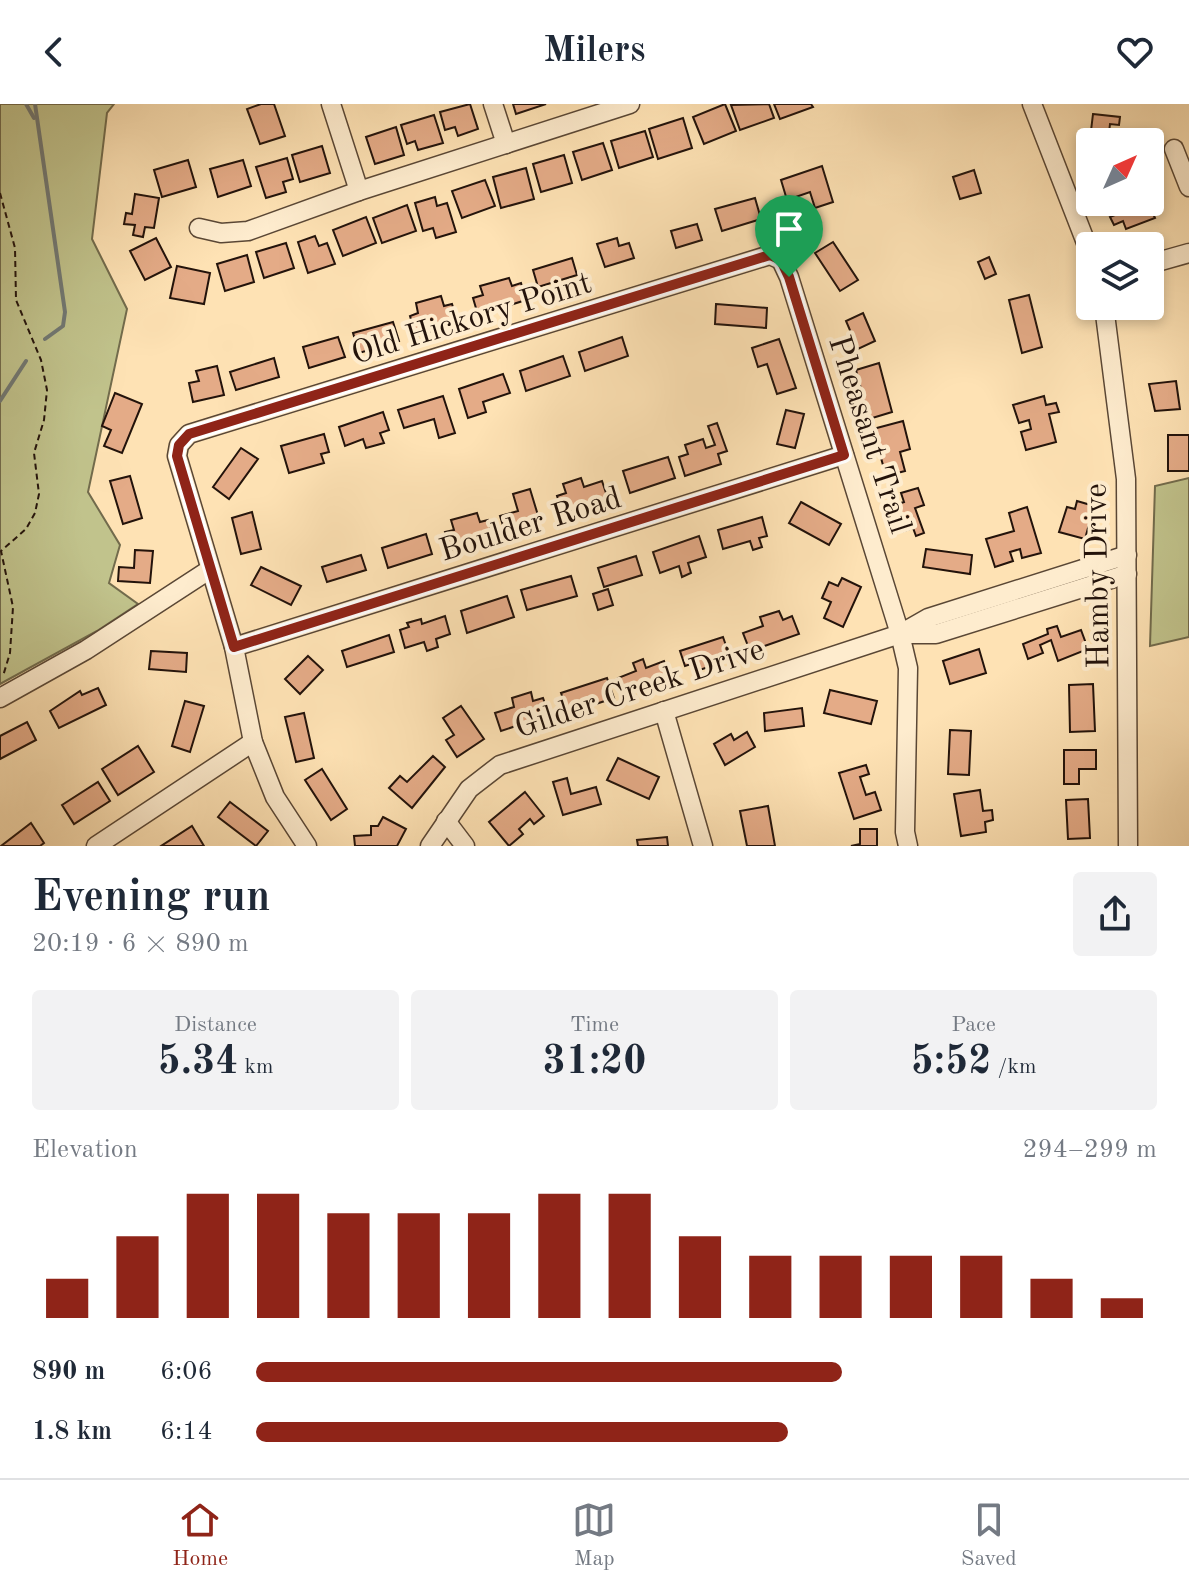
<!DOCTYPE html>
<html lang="en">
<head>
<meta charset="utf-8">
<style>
	body { margin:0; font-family:"Old Standard TT",serif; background:#f2f2f3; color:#1f2937; height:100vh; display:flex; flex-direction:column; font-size:30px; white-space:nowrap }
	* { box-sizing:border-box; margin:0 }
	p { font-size:26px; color:#747a83 }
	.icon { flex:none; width:44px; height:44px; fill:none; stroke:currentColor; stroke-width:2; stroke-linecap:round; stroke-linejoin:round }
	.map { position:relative; height:742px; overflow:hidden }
	.drawer { display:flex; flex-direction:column; background:#fff; flex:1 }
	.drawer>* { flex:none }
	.needle { width:52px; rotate:45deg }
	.buttons { position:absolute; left:1076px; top:24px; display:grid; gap:16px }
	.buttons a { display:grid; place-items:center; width:88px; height:88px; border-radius:8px; background:#fff; box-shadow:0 4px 12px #0003; font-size:40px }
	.pin { position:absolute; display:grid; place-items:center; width:68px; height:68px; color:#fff; margin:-82px -34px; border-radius:50% 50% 50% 0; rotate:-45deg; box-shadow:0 0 8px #0007 }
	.pin .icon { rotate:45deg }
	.round { display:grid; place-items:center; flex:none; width:84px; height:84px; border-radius:8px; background:#f2f2f3 }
	.overview { display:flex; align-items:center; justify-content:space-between; height:136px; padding:0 32px }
	h1 { font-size:44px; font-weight:800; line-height:60px }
	.stats { display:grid; grid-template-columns:repeat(3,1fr); gap:12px; height:136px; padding:8px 32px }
	.stats div { display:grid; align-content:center; border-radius:8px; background:#f2f2f3; text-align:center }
	.stats b { font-size:40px; font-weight:800 }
	.stats small { font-size:22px; font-weight:400 }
	.stats p { font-size:22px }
	.chart { height:224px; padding:16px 32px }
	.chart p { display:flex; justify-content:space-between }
	.chart svg { width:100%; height:144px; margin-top:8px; stroke:#8f2418; stroke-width:6 }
	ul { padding:0 32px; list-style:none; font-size:26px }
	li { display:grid; grid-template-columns:128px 96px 1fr; align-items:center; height:60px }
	li i { height:20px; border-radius:10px; background:#8f2418 }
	header { display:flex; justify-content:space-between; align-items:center; height:104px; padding:0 32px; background:#fff; font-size:36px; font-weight:800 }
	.menu { display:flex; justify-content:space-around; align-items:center; height:112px; border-top:2px solid #e0e1e3; background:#fff; font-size:22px; color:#747a83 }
	.menu a { display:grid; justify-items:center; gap:4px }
	.menu .on { color:#8f2418 }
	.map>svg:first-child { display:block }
	.green { fill:#c1c38c; stroke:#726b4c; stroke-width:2 }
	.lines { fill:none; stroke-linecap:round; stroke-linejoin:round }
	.stream { stroke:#717873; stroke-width:4 }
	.building { fill:#e4ab87; stroke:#23130b; stroke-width:2 }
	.minor-casing { stroke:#5a4735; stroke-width:21 }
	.path { stroke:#23130b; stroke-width:2; stroke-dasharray:6 4; stroke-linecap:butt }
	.minor { stroke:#feecce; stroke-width:18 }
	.route-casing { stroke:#fff; stroke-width:16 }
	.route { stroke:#8f2418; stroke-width:10 }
	.labels { text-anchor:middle; stroke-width:8; stroke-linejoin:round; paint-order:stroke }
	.street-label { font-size:32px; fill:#23130b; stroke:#feecce }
</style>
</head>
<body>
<header><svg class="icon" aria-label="back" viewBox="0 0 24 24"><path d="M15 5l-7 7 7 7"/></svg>Milers<svg class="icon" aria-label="heart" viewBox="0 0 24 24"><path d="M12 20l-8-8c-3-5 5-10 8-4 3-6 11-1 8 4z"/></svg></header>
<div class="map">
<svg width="1189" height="742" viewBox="0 0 1189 742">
	<rect width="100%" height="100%" fill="#fee2b4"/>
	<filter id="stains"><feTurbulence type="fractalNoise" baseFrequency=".0025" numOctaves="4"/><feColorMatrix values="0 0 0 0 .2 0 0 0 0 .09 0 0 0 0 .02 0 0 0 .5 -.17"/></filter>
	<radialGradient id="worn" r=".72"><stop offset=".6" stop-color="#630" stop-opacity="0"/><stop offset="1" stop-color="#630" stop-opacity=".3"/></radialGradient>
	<!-- green -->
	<g class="green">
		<path d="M0 0H114L107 9 92 135 127 205 88 388 120 441 109 479 138 500 97 527 0 580Z"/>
		<path d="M1189 374V533L1150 542 1155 382Z"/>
	</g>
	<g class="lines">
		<!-- stream -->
		<g class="stream">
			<path d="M26 0 34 14"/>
			<path d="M35 0 65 208 63 222 45 235"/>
			<path d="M0 297 26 257"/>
		</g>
	</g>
	<!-- building -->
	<g class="building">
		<path d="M261 0H274L285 32 260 40 247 5Z"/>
		<path d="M470 0 478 25 458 32 455 23 445 26 440 8Z"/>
		<path d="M513 0H546L516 10Z"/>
		<path d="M725 0 736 27 704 40 693 13Z"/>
		<path d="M769 0 774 14 740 26 731 1Z"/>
		<path d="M774 0H811L813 3 780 15Z"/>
		<path d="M1093 10 1120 13 1119 21 1110 20 1109 29 1118 30 1117 38 1090 35Z"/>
		<path d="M434 11 443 39 418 46 415 37 407 40 401 21Z"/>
		<path d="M683 14 692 44 658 55 649 25Z"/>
		<path d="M396 23 404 51 375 60 366 33Z"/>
		<path d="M645 27 653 53 619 64 611 37Z"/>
		<path d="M603 39 612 66 582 76 573 48Z"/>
		<path d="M322 42 330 69 300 78 292 51Z"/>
		<path d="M564 51 572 79 541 88 533 60Z"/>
		<path d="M287 54 293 75 283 78 286 88 266 94 256 63Z"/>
		<path d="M188 56 196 83 162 93 154 66Z"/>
		<path d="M243 56 251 82 218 93 210 65Z"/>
		<path d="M822 62 833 98 815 104 810 88 787 96 781 76Z"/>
		<path d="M526 64 534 95 501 104 493 73Z"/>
		<path d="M974 66 981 89 960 95 953 73Z"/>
		<path d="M485 76 495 102 462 114 452 87Z"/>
		<path d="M135 90 159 94 154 124 145 123 143 133 133 131 135 121 124 120 126 109 132 110Z"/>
		<path d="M435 93 437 102 447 99 456 128 436 134 433 124 423 127 415 99Z"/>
		<path d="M755 94 761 115 722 127 715 105Z"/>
		<path d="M1115 98H1137L1139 101 1148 98 1155 114 1126 125 1123 117 1114 121 1110 113 1120 109Z"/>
		<path d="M407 101 416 127 382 139 373 114Z"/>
		<path d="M366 113 376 139 343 152 333 126Z"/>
		<path d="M697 120 702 136 676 144 671 127Z"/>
		<path d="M315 132 319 142 327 139 335 160 308 169 298 138Z"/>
		<path d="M156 134 171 163 145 176 130 147Z"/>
		<path d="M617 134 619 142 629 139 634 154 605 163 597 140Z"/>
		<path d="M833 138 858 176 840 187 815 149Z"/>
		<path d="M286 139 294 164 264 174 256 148Z"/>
		<path d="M247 151 254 178 225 187 217 160Z"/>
		<path d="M989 153 996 170 985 175 978 158Z"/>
		<path d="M572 154 577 171 538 183 533 166Z"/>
		<path d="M177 162 210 169 204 200 170 194Z"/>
		<path d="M509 174 512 182 521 179 526 196 478 211 473 194 483 191 480 182Z"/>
		<path d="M1029 191 1042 243 1022 249 1009 196Z"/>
		<path d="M441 192 444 202 452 200 458 220 416 232 410 212 418 209 416 199Z"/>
		<path d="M716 200 767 204 766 224 715 220Z"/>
		<path d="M863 209 875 237 858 245 846 217Z"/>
		<path d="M393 218 399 237 359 249 353 229Z"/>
		<path d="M338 233 345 253 309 264 303 243Z"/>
		<path d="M622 233 628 252 585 267 579 248Z"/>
		<path d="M779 235 796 284 777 290 767 260 758 263 752 244Z"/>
		<path d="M563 252 570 272 526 287 520 267Z"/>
		<path d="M274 254 279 273 236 286 230 268Z"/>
		<path d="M879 259 892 308 869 315 856 266Z"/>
		<path d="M217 262 224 291 193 298 189 279 199 277 196 267Z"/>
		<path d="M503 270 510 289 483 298 486 308 468 314 459 285Z"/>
		<path d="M1176 277 1180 305 1155 307 1149 280Z"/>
		<path d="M115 289 142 300 122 349 104 342 111 326 102 322Z"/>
		<path d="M443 292 455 329 439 334 434 315 404 324 398 306Z"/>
		<path d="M1044 292 1046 301 1056 299 1059 308 1049 310 1056 338 1026 346 1021 328 1031 325 1029 316 1019 319 1013 301Z"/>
		<path d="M786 306 804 310 795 344 777 340Z"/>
		<path d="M383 308 389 326 380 329 384 339 366 344 363 335 345 342 339 323Z"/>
		<path d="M903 317 910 345 900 348 905 367 886 372 873 325Z"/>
		<path d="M717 319 727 347 718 350 721 360 685 372 679 353 688 350 685 341 703 335 706 344 715 341 708 322Z"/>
		<path d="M324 330 329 348 321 350 324 359 289 369 281 342Z"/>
		<rect x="1168" y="331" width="21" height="36"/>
		<path d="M241 344 258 355 229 395 213 383Z"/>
		<path d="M668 353 675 374 630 389 623 367Z"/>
		<path d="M130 372 142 414 123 420 110 377Z"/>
		<path d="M581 374 584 383 602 377 608 395 563 410 557 392 566 389 563 380Z"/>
		<path d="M918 384 924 401 915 404 924 429 916 432 913 424 904 427 895 401 904 398 901 389Z"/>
		<path d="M530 385 540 418 505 428 500 412 518 407 513 390Z"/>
		<path d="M1077 397 1094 402 1085 435 1059 428 1067 403 1075 405Z"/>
		<path d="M801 398 841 420 829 441 789 419Z"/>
		<path d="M1027 403 1041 449 1022 454 1020 445 1010 448 1013 457 995 463 986 435 1014 427 1009 409Z"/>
		<path d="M252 408 261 445 241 450 232 414Z"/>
		<path d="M477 409 480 418 488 416 493 434 450 446 445 428 454 426 451 416Z"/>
		<path d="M762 413 767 432 759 434 762 443 753 446 750 437 723 445 718 426Z"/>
		<path d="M426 430 432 450 388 464 382 444Z"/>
		<path d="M699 432 706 453 688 459 691 469 682 473 679 462 660 469 653 448Z"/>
		<path d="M926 445 972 451 970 470 923 463Z"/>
		<path d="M135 446 153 447 150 479 118 477 119 463 134 464Z"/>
		<path d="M361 451 366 466 327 478 322 463Z"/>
		<path d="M636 452 642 471 604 483 598 464Z"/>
		<path d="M261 463 301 482 291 501 251 481Z"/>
		<path d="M571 472 577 492 527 506 521 486Z"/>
		<path d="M842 474 861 483 843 523 824 514 831 498 822 494 829 478 838 482Z"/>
		<path d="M608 485 613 501 598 506 593 490Z"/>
		<path d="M507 492 514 513 467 529 461 507Z"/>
		<path d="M779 507 783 516 792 512 799 530 750 547 743 529 763 522 760 513Z"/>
		<path d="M445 512 450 530 436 535 438 543 427 547 424 538 405 544 400 526 409 523 407 519 421 515 422 520Z"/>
		<path d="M1057 522 1061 533 1081 526 1088 545 1058 557 1051 536 1040 541 1043 549 1028 555 1023 540 1048 530 1047 525Z"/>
		<path d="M389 531 394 548 347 563 342 547Z"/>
		<path d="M723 533 731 556 696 567 694 559 685 562 680 547Z"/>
		<path d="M979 545 986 569 950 580 943 557Z"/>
		<path d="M151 547 187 549 186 568 149 565Z"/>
		<path d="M308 552 323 566 300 590 285 575Z"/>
		<path d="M643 555 646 564 664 557 670 574 623 591 618 574 636 567 633 559Z"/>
		<path d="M607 574 614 594 568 609 561 589Z"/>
		<path d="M1093 580 1095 627 1070 628 1069 581Z"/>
		<path d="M98 584 106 601 59 624 50 607 80 587 82 591Z"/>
		<path d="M830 586 877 597 871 620 824 609Z"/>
		<path d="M531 588 533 597 543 594 549 611 501 627 495 609 514 603 512 594Z"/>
		<path d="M185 597 204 602 190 648 172 642Z"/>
		<path d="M461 602 484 635 457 653 446 636 454 631 443 614Z"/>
		<path d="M802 604 804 622 765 627 764 609Z"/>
		<path d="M304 609 314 654 296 658 285 613Z"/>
		<path d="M27 618 36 636 0 655V632Z"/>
		<path d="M950 626 971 627 969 671 948 670Z"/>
		<path d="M747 628 755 643 725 661 714 640 731 630 734 636Z"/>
		<path d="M138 642 154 668 118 691 102 665Z"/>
		<path d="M1064 646H1096V665H1079V680H1064Z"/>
		<path d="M433 652 445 663 412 704 389 684 400 672 407 678Z"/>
		<path d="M618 654 659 673 649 695 607 676Z"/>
		<path d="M866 661 869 670 860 673 866 691 875 688 881 706 854 715 839 669Z"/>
		<path d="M322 665 347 705 331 716 305 676Z"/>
		<path d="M567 674 571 690 596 683 601 700 563 711 553 678Z"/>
		<path d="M98 678 110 697 74 720 62 701Z"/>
		<path d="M980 686 983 707 992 706 993 716 985 718 986 728 961 732 954 690Z"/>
		<path d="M525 688 544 712 534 720 530 715 519 725 523 730 509 742 489 718Z"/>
		<path d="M1088 695 1090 734 1068 735 1066 696Z"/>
		<path d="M230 698 268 727 256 742 218 713Z"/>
		<path d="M768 702 775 742H747L740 707Z"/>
		<path d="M383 713 406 725 397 742H355L354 732 371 731V722H378Z"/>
		<path d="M31 719 44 739 40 742H1Z"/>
		<path d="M192 722 204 742H161Z"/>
		<path d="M860 725H877V742H851L860 740Z"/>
		<path d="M667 733 668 742H638L637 736Z"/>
	</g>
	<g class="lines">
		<defs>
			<g id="minor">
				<path d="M331 0 359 87"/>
				<path d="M493 0 506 40"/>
				<path d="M1032 0 1090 149"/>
				<path d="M1174 45 1189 83"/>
				<path d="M199 124 221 129 248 127 359 87 630 0"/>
				<path d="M1150 160 1189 149"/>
				<path d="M1104 202 1126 375 1128 742"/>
				<path d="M903 530H936L1127 470"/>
				<path d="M234 543 844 351"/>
				<path d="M0 594 86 546 209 466"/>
				<path d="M664 607 703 742"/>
				<path d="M446 717 465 742"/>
				<path d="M96 742 253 638"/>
				<path d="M307 742 275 693 253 638 234 543 177 352 179 341 189 330 770 151 781 156 789 173 900 530 908 564 905 728 908 742"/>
				<path d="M430 742 469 685 500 661 900 530 928 514 1127 451"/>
			</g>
		</defs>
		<!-- minor casing -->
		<use href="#minor" class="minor-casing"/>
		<!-- path -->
		<path class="path" d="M0 89 15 144 16 196 41 256 47 286 44 316 34 349 39 390 35 409 26 425 1 447 13 503 10 549 3 572"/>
		<!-- minor -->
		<use href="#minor" class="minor"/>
	</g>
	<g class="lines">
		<defs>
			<path id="route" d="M770 151 781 156 789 173 844 351 234 543 177 352 179 341 189 330Z"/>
		</defs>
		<!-- route casing -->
		<use href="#route" class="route-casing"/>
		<!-- route -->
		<use href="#route" class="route"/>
	</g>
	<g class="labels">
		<!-- street labels -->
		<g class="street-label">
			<text transform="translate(471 213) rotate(-17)" y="11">Old Hickory Point</text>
			<text transform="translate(871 330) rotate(72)" y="11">Pheasant Trail</text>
			<text transform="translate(530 419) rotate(-17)" y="11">Boulder Road</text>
			<text transform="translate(1096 472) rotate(-91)" y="11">Hamby Drive</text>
			<text transform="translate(639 583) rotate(-18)" y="11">Gilder Creek Drive</text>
		</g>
	</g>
	<rect width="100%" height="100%" filter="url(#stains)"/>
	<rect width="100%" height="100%" fill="url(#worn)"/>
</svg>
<div class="buttons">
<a><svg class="needle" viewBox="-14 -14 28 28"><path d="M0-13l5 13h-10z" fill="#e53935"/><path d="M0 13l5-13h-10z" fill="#747a83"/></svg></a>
<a><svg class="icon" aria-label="layers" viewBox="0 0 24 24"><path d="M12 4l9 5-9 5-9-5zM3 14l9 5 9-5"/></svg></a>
</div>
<div class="pin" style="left:789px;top:173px;background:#1e9e55"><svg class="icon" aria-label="arrive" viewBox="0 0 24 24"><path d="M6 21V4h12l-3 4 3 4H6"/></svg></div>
</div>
<section class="drawer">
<div class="overview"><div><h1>Evening run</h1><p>20:19 · 6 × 890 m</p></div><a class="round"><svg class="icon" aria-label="share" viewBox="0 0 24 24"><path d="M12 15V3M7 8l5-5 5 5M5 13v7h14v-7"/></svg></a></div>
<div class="stats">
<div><p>Distance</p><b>5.34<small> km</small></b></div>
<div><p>Time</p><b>31:20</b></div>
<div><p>Pace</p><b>5:52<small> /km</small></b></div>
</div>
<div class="chart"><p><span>Elevation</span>294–299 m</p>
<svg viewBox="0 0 160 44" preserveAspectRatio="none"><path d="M5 44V32M15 44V19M25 44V6M35 44V6M45 44V12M55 44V12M65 44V12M75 44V6M85 44V6M95 44V19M105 44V25M115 44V25M125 44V25M135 44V25M145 44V32M155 44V38"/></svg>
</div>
<ul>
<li><b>890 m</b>6:06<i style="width:65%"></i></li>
<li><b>1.8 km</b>6:14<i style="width:59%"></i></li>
</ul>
</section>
<nav class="menu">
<a class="on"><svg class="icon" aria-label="home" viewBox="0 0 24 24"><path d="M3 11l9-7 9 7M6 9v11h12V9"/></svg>Home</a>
<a><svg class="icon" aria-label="map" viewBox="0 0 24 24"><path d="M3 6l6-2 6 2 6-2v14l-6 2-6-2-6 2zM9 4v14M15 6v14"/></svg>Map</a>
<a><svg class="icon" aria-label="saved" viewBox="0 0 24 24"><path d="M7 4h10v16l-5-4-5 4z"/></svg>Saved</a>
</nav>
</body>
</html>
